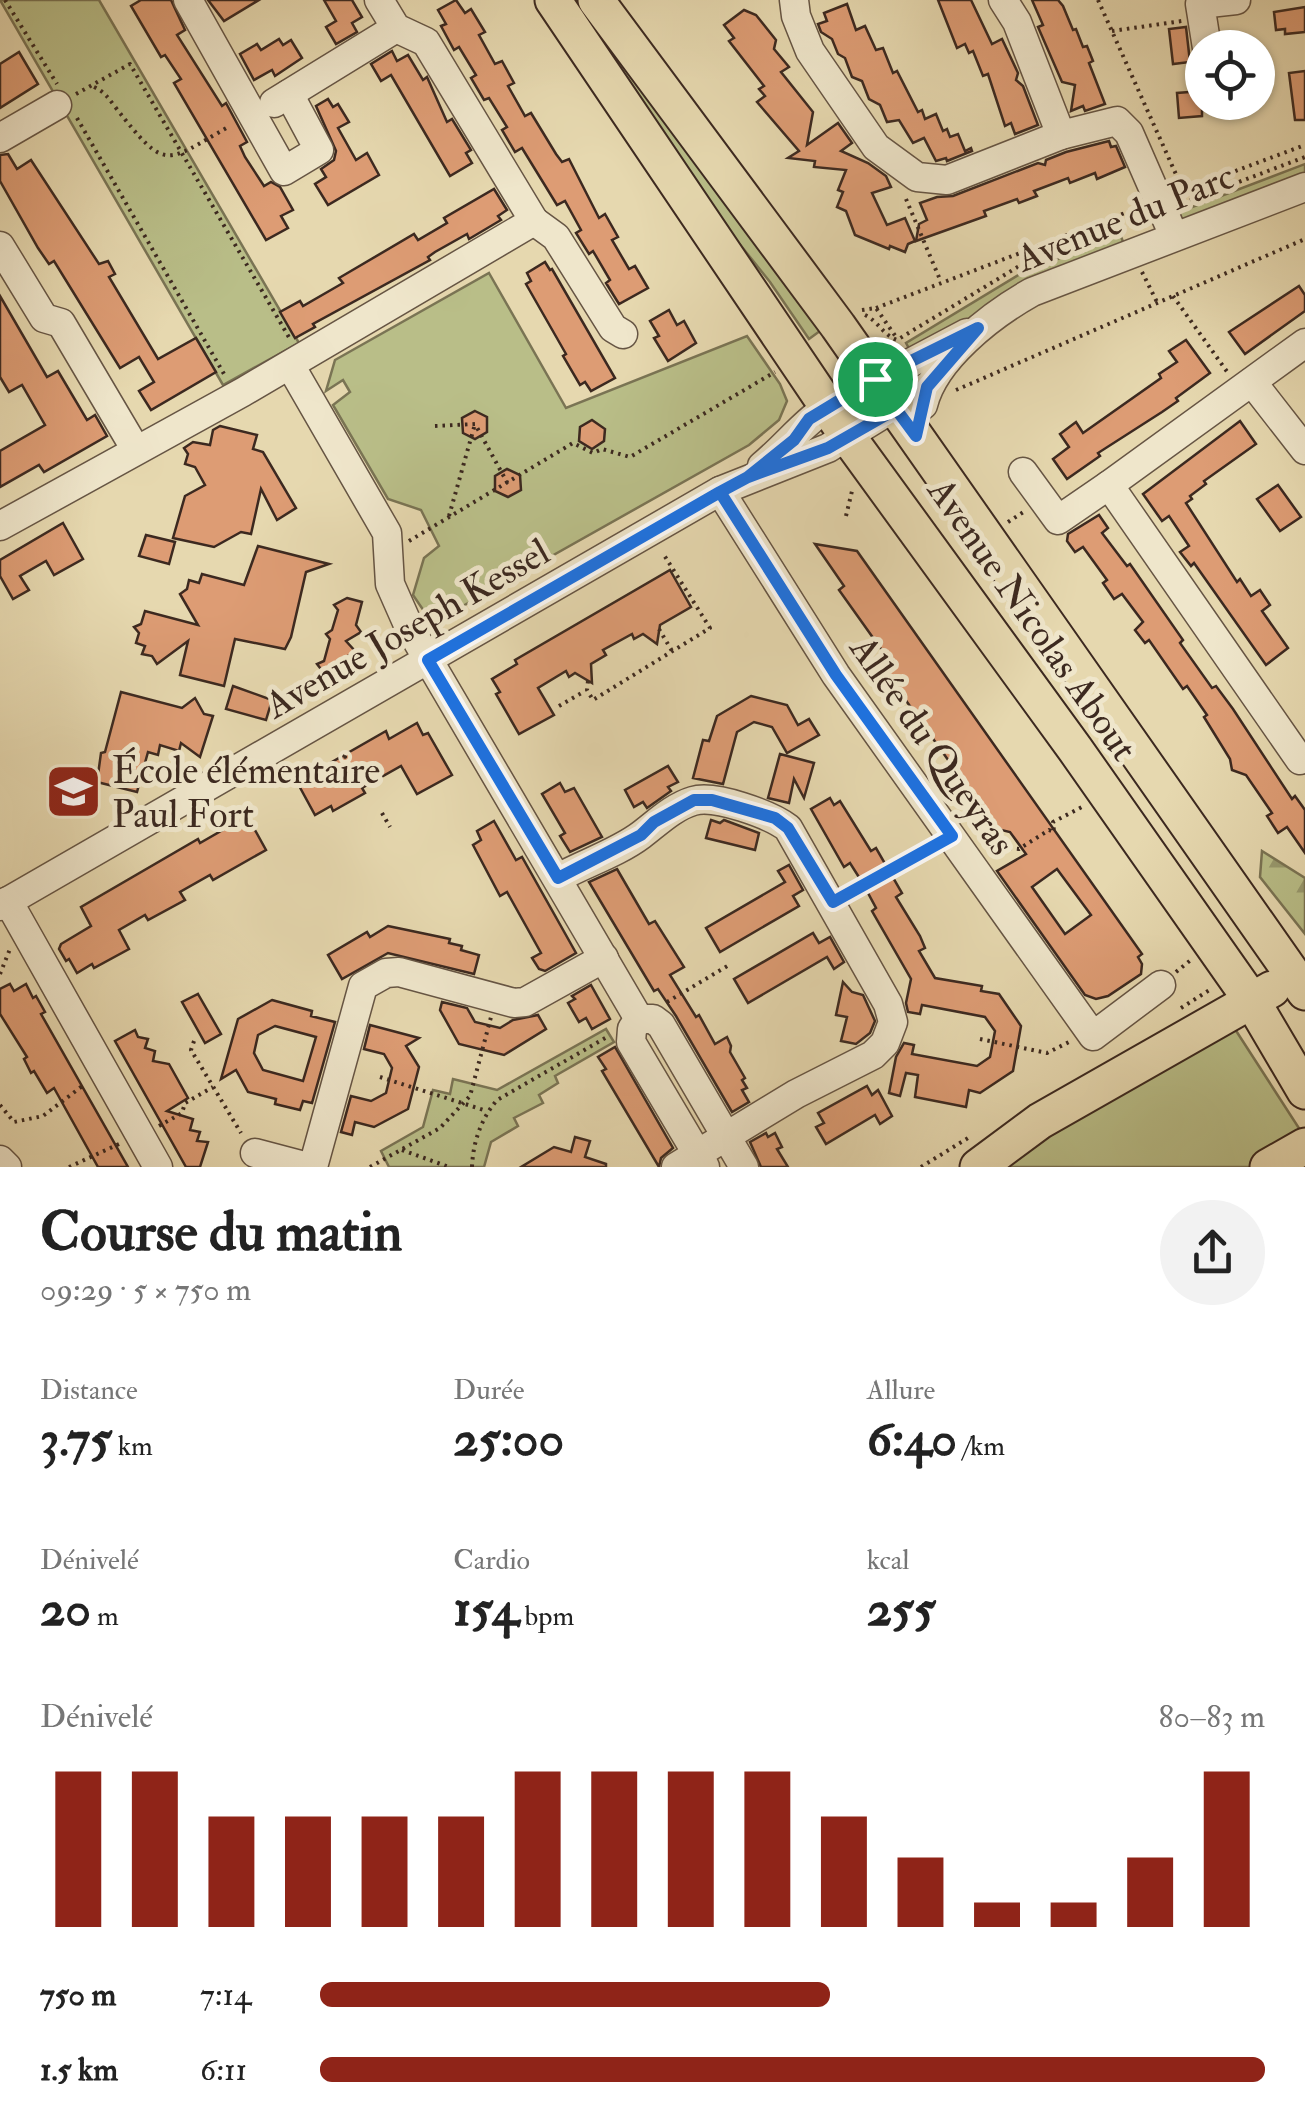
<!DOCTYPE html>
<html lang="fr">
<head>
<meta charset="utf-8">
<style>
	body { margin:0; font-family:"IM FELL Double Pica",serif; background:#f2f2f2; color:#222; height:100vh; display:flex; flex-direction:column; font-size:38px; white-space:nowrap }
	* { box-sizing:border-box; margin:0 }
	p { font-size:32px; color:#767676 }
	.icon { flex:none; width:55px; height:55px; fill:none; stroke:currentColor; stroke-width:2; stroke-linecap:round; stroke-linejoin:round }
	.map { position:relative; height:1167px; overflow:hidden }
	.details { display:flex; flex-direction:column; background:#fff; flex:1 }
	.details>* { flex:none }
	.buttons { position:absolute; left:1185px; top:30px; display:grid; gap:20px }
	.buttons a { display:grid; place-items:center; width:90px; height:90px; border-radius:50%; background:#fff; box-shadow:0 2px 8px #0004; font-size:50px }
	.pin { position:absolute; display:grid; place-items:center; width:85px; height:85px; color:#fff; margin:-42px; border:5px solid #fff; border-radius:50%; box-shadow:0 2px 10px #0007 }
	.round { display:grid; place-items:center; flex:none; width:105px; height:105px; border-radius:52px; background:#f2f2f2 }
	.headline { display:flex; align-items:center; justify-content:space-between; height:170px; padding:0 40px }
	h1 { font-size:55px; font-weight:700; line-height:75px }
	.stats { display:grid; grid-template-columns:repeat(3,1fr); gap:15px; height:170px; padding:10px 40px }
	.stats div { display:grid; align-content:center }
	.stats b { font-size:50px; font-weight:700 }
	.stats small { font-size:28px; font-weight:400 }
	.stats p { font-size:28px }
	.chart { height:280px; padding:20px 40px }
	.chart p { display:flex; justify-content:space-between }
	.chart svg { width:100%; height:180px; margin-top:10px; stroke:#8f2418; stroke-width:6 }
	ul { padding:0 40px; list-style:none; font-size:32px }
	li { display:grid; grid-template-columns:160px 120px 1fr; align-items:center; height:75px }
	li i { height:25px; border-radius:12px; background:#8f2418 }
	.map>svg:first-child { display:block }
	.green { fill:#b9be88; stroke:#7a7454; stroke-width:2.5 }
	.forest { fill:url(#forest-firs); stroke:#7a7454; stroke-width:2.5 }
	.building { fill:#dd9c74; stroke:#3c2920; stroke-width:2.5; fill-rule:evenodd }
	.lines { fill:none; stroke-linecap:round; stroke-linejoin:round }
	.minor-casing { stroke:#654; stroke-width:31 }
	.major-casing { stroke:#3c2920; stroke-width:39 }
	.path { stroke:#3c2920; stroke-width:4; stroke-dasharray:2.5 5; stroke-linecap:butt }
	.minor { stroke:#efe6cb; stroke-width:28 }
	.major { stroke:#e6d8af; stroke-width:35 }
	.route-casing { stroke:#fff; stroke-width:20 }
	.route { stroke:#1a73e8; stroke-width:12 }
	.labels { text-anchor:middle; stroke-width:10; stroke-linejoin:round; paint-order:stroke }
	.street-label { font-size:38px; fill:#3c2920; stroke:#efe6cb }
	.poi-label { font-size:38px; fill:#3c2920; stroke:#efe6cb; text-anchor:start }
</style>
</head>
<body>
<div class="map">
<svg width="1305" height="1167" viewBox="0 0 1305 1167">
	<defs>
		<pattern id="forest-firs" width="22" height="20" patternUnits="userSpaceOnUse" patternTransform="scale(2.5)"><rect width="22" height="20" fill="#b9be88"/><path d="M5 1l3.5 6h-7zM16 11l3.5 6h-7z" fill="#989a6f"/></pattern>
	</defs>
	<rect width="100%" height="100%" fill="#e6d8af"/>
	<filter id="stains"><feTurbulence type="fractalNoise" baseFrequency=".002" numOctaves="4"/><feColorMatrix values="0 0 0 0 .2 0 0 0 0 .09 0 0 0 0 .02 0 0 0 .5 -.17"/></filter>
	<radialGradient id="worn" r=".72"><stop offset=".6" stop-color="#630" stop-opacity="0"/><stop offset="1" stop-color="#630" stop-opacity=".3"/></radialGradient>
	<!-- green -->
	<g class="green">
		<path d="M0 0H99L299 343 223 385Z"/>
		<path d="M564 0H588L824 328 809 339 770 282 697 191Z"/>
		<path d="M1305 164V178L1182 222 1171 215Z"/>
		<path d="M1120 234 1125 247 911 352 906 343 1020 274Z"/>
		<path d="M489 273 566 408 747 336 780 384 787 401 779 420 749 445 438 620 428 617 413 595 424 558 439 546 421 510 388 499 333 405 350 392 343 380 326 391 335 360Z"/>
		<path d="M1233 1026 1304 1136 1249 1167H998Z"/>
		<path d="M606 1029 614 1042 555 1076 558 1083 539 1095 543 1103 514 1118 518 1126 491 1142 484 1167H389L381 1151 423 1127 433 1090 450 1094 453 1079 497 1090Z"/>
	</g>
	<!-- forest -->
	<path class="forest" d="M1262 851 1305 878V934L1260 877Z"/>
	<!-- building -->
	<g class="building">
		<path d="M141 0H171L185 30 177 35 222 106 226 103 247 142 240 146 245 157 264 186 271 182 280 187 293 210 281 216 288 228 266 240 174 83 181 79 165 55 161 57 131 6Z"/>
		<path d="M208 0H259L224 21Z"/>
		<path d="M324 0H352L362 17 352 23 357 32 336 44 326 27 336 21Z"/>
		<path d="M456 0 465 13 471 9 485 32 479 35 495 64 502 61 514 83 508 86 525 116 531 113 556 154 562 162 569 159 599 218 605 214 618 237 612 240 629 269 635 266 648 288 619 304 606 283 610 280 593 251 589 254 576 233 581 230 565 201 557 205 522 148 515 152 502 130 507 127 489 98 484 100 471 78 476 75 459 47 454 50 441 26 446 24 438 10Z"/>
		<path d="M938 0H971L992 44 1002 39 1018 73 1016 80 1023 86 1038 125 1015 134 1011 123 1005 126 988 74 983 76 973 51 969 53 965 44 957 48Z"/>
		<path d="M1032 0H1058L1063 6 1073 30 1076 29 1083 47 1087 46 1093 61 1089 63 1105 104 1085 111 1083 106 1071 111 1075 85 1062 82 1038 27 1043 25Z"/>
		<path d="M847 4 856 30 865 26 876 50 883 48 893 73 897 71 918 112 922 110 925 119 936 114 943 131 947 129 950 137 958 134 965 151 971 148 972 151 947 161 946 158 936 161 924 138 913 143 899 120 887 122 880 105 869 99 862 81 852 77 845 58 838 54 832 39 821 32 818 24 827 21 824 13Z"/>
		<path d="M1305 7V32L1285 34V29L1276 30 1274 12Z"/>
		<path d="M744 10 756 15 776 40 774 49 789 67 781 72 813 112 807 145 838 123 852 143 841 151 868 163 886 176 891 187 872 193 887 225 905 218 915 241 908 244 905 252 890 246 889 249 855 235 846 211 837 207 843 192 838 190 846 170 814 167 815 161 788 158 799 151 757 102 765 96 759 89 764 86 729 41 734 38 724 25Z"/>
		<path d="M1186 27 1190 62 1173 64 1169 29Z"/>
		<path d="M279 39 283 45 291 40 302 58 275 76 272 70 254 80 240 54 257 44 261 50Z"/>
		<path d="M392 51 397 61 408 55 423 80 427 77 447 122 452 119 471 150 466 153 472 163 450 176 391 75 381 81 371 64Z"/>
		<path d="M19 52 38 84 0 108V64Z"/>
		<path d="M1305 71V120H1295L1289 73Z"/>
		<path d="M1202 91V116L1179 118 1177 93Z"/>
		<path d="M328 99 333 107 338 104 349 122 338 128 356 160 367 153 379 175 328 205 315 184 326 177 321 169 334 160 336 151 316 106Z"/>
		<path d="M1109 141 1111 147 1116 146 1125 167 1097 179 1095 173 1070 183 1068 178 1034 191 1037 196 1019 203 1017 199 984 211 986 216 916 241 919 224 927 220 920 203 937 197 953 196 1038 163 1045 165 1046 160 1066 152Z"/>
		<path d="M8 154 17 169 31 160 99 264 108 261 115 274 109 277 158 359 196 338 216 372 151 410 139 391 154 382 139 357 120 368 54 261 49 264 38 248 0 181V155Z"/>
		<path d="M494 189 507 210 498 216 501 220 469 239 467 234 435 252 428 257 430 260 313 324 315 327 295 338 280 312 300 301 303 306 343 283 339 278 414 234 418 240 447 223 444 218Z"/>
		<path d="M545 262 550 270 552 269 615 378 591 391 585 382 580 385 563 356 566 354 526 284 531 281 527 273Z"/>
		<path d="M1299 286 1305 295V311L1245 354 1229 332Z"/>
		<path d="M0 296 47 377 58 371 87 420 95 415 107 436 44 472 39 465 0 487V451L45 425 22 385 9 392 0 377Z"/>
		<path d="M669 310 677 325 684 321 696 343 668 361 654 338 659 336 650 321Z"/>
		<path d="M1186 340 1210 373 1176 398 1178 401 1162 412 1098 453 1100 456 1067 479 1053 459 1069 447 1060 434 1076 422 1083 433 1161 378 1159 374 1177 362 1169 351Z"/>
		<path d="M475 411 487 417V432L475 439 463 433 462 418Z"/>
		<path d="M592 420 605 429 604 441 592 449 579 441 580 427Z"/>
		<path d="M1240 421 1256 444 1204 481 1206 484 1190 496 1192 499 1186 503 1237 582 1240 579 1251 596 1260 590 1270 605 1262 611 1288 648 1266 665 1194 563 1191 566 1180 552 1189 546 1169 516 1162 521 1143 494Z"/>
		<path d="M220 426 257 435 253 449 263 452 296 508 277 520 261 489 251 534 241 532 214 547 173 538 185 496 205 485 195 467 185 464 188 454 184 448 193 442 210 445 213 430Z"/>
		<path d="M507 469 520 475 521 490 508 497 495 491V476Z"/>
		<path d="M1278 485 1301 517 1280 531 1257 499Z"/>
		<path d="M1099 515 1108 528 1102 533 1127 566 1130 564 1183 640 1180 643 1212 688 1216 686 1233 709 1292 799 1295 796 1305 810V853L1287 827 1278 833 1267 816 1272 813 1246 775 1232 770 1230 759 1204 717 1207 715 1187 686 1183 689 1149 640 1145 643 1135 630 1143 622 1122 594 1114 599 1103 583 1107 580 1083 547 1075 552 1067 541 1068 534Z"/>
		<path d="M63 523 83 559 54 575 46 561 20 576 29 590 13 599 0 576V560Z"/>
		<path d="M146 535 175 542 169 564 139 556Z"/>
		<path d="M815 544 857 551 1142 954 1138 957 1142 964 1141 974 1108 996 1096 999 1085 995 997 871 1026 854 1010 832 997 829 878 661 886 656 839 590 844 586ZM1057 869 1091 915 1065 934 1032 887Z"/>
		<path d="M258 546 329 564 306 572 291 637 285 649 235 639 224 686 180 675 188 641 157 664 152 656 142 654 145 646 136 643 139 633 134 627 141 624 145 611 198 625 180 594 187 589 189 580 199 583 202 574 244 585Z"/>
		<path d="M670 570 691 607 660 625 657 644 643 634 634 639 632 634 603 650 606 655 591 664 592 683 575 673 569 677 566 671 538 688 554 715 519 734 496 694 500 692 492 679 517 664 515 660Z"/>
		<path d="M347 598 362 602 356 625 361 632 346 641 356 652 348 656 342 676 338 675 334 686 317 664 324 661 330 639 326 634 332 630 338 610 334 605Z"/>
		<path d="M233 686 272 700 266 720 226 709Z"/>
		<path d="M121 692 182 708 195 698 204 714 213 716 200 757 181 743 179 751 160 745 158 755 148 752 137 792 97 782 101 753 105 752Z"/>
		<path d="M751 696 787 705 798 725 809 719 819 735 787 753 772 727 754 722 737 732 723 784 693 778 703 740 709 741 717 716Z"/>
		<path d="M417 723 423 735 428 733 452 775 417 794 401 766 362 788 365 793 333 811 331 806 315 815 297 782 386 731 389 739Z"/>
		<path d="M780 754 814 763 804 798 794 779 789 803 768 798Z"/>
		<path d="M668 766 678 782 668 787 671 791 647 808 643 802 634 807 625 790Z"/>
		<path d="M560 783 565 792 574 788 602 837 570 852 560 836 565 833 542 794Z"/>
		<path d="M830 798 834 805 840 801 871 851 876 848 902 893 896 897 920 936 925 948 919 951 935 978 982 986 981 991 999 994 1021 1026 1013 1071 980 1093 969 1090 966 1107 915 1097 918 1075 906 1073 900 1096 889 1093 896 1057 904 1043 914 1045 912 1054 977 1066 990 1057 995 1031 985 1017 922 1005 920 1014 908 1012 906 1003 911 979 872 911 876 908 862 882 850 863 844 867 811 809Z"/>
		<path d="M245 812 266 850 213 880 210 875 180 892 185 900 148 920 145 915 119 930 129 949 94 968 92 964 77 973 69 959 66 961 59 949 61 944 91 926 81 907 198 839 200 843 233 824 231 820Z"/>
		<path d="M711 820 720 823 724 820 759 833 755 850 706 838Z"/>
		<path d="M494 821 516 860 522 857 576 953 545 971 539 969 532 958 541 953 507 892 500 896 473 845 481 840 477 831Z"/>
		<path d="M789 865 803 890 793 896 799 906 720 952 706 928 785 882 778 871Z"/>
		<path d="M617 869 649 924 655 921 684 967 670 975 696 1017 699 1015 715 1044 727 1037 731 1046 730 1052 745 1078 742 1080 747 1088 742 1090 749 1102 732 1112 676 1016 658 989 654 991 589 882Z"/>
		<path d="M388 926 450 939 449 943 462 946 461 950 479 955 474 974 388 953 342 979 328 955 367 932 370 937Z"/>
		<path d="M813 933 819 943 830 937 844 962 834 969 827 957 748 1003 734 979Z"/>
		<path d="M843 982 852 992 863 995 875 1021 870 1033 856 1044 841 1041 847 1017 836 1015Z"/>
		<path d="M10 984 14 991 26 984 33 998 36 996 45 1012 41 1014 128 1167H98L54 1088 47 1093 34 1071 31 1073 24 1059 27 1057 0 1014V989Z"/>
		<path d="M591 985 610 1019 592 1029 586 1018 579 1022 568 1003 575 999 572 996Z"/>
		<path d="M198 994 221 1034 205 1043 182 1002Z"/>
		<path d="M272 1000 312 1011 311 1016 335 1022 312 1103 303 1101 300 1110 275 1104 276 1099 248 1092 236 1070 221 1079 238 1019ZM275 1026 316 1037 303 1081 263 1070 254 1053 258 1035Z"/>
		<path d="M442 1002 467 1008 475 1022 500 1028 513 1020 538 1015 546 1029 504 1055 459 1044 440 1010Z"/>
		<path d="M370 1025 419 1038 406 1046 419 1067 408 1109 374 1127 355 1122 352 1135 341 1132 351 1096 371 1101 386 1093 392 1068 384 1054 364 1049Z"/>
		<path d="M135 1030 138 1037 148 1039 145 1048 155 1051 153 1061 169 1064 188 1098 167 1111 193 1119 190 1130 200 1132 197 1141 208 1142 200 1167H186L115 1041Z"/>
		<path d="M615 1047 673 1148 661 1158 659 1167 602 1071 606 1069 598 1057Z"/>
		<path d="M867 1086 872 1095 878 1090 892 1116 880 1124 875 1115 826 1144 816 1127 824 1123 818 1113Z"/>
		<path d="M766 1133 768 1137 775 1133 782 1147 777 1149 788 1167H761L750 1142Z"/>
		<path d="M575 1137 590 1141 585 1157 606 1164V1167H521L554 1147 571 1152Z"/>
	</g>
	<g class="lines">
		<defs>
			<g id="minor">
				<path d="M188 0 284 171 319 150 289 94"/>
				<path d="M794 0 796 16 810 51 876 147 917 177 947 180 1061 135 1117 121 1129 133 1174 236"/>
				<path d="M1003 0 1017 22 1061 135"/>
				<path d="M1207 48 1200 4 1236 0"/>
				<path d="M274 103 396 28"/>
				<path d="M0 138 57 105"/>
				<path d="M534 221 556 237 613 328 623 334"/>
				<path d="M0 246 44 318 61 323 136 450"/>
				<path d="M1305 343 1109 485 1300 760 1305 757"/>
				<path d="M290 365 387 533 390 584 409 627 639 1019"/>
				<path d="M1252 382 1305 450"/>
				<path d="M923 405C934 359 991 315 1032 292L1305 187"/>
				<path d="M762 466C786 446 804 422 829 406L967 333"/>
				<path d="M1023 472 1058 520 1109 485"/>
				<path d="M720 491 836 675 1093 1036 1161 985"/>
				<path d="M0 526 243 392 534 221 426 42 396 28 379 0"/>
				<path d="M558 878C585 863 617 853 641 835 657 823 673 807 693 801 715 794 771 815 788 828L888 1004 893 1022 885 1043 873 1055 796 1094 676 1167"/>
				<path d="M8 901 158 1167"/>
				<path d="M0 906 720 491 828 448 927 387"/>
				<path d="M639 1019H653L661 1025 744 1167"/>
				<path d="M639 1019 632 1029 631 1042 705 1167"/>
				<path d="M255 1153 308 1167"/>
				<path d="M0 1160 7 1167"/>
				<path d="M313 1167 363 986 386 973 399 972 514 1003 525 1002 604 958"/>
			</g>
			<g id="major">
				<path d="M553 0 848 437 1075 749 1252 1001 1305 1091"/>
				<path d="M596 0 838 326 1305 992"/>
				<path d="M978 1167 1040 1121 1272 989"/>
				<path d="M1268 1167 1305 1146"/>
			</g>
		</defs>
		<!-- minor casing -->
		<use href="#minor" class="minor-casing"/>
		<!-- major casing -->
		<use href="#major" class="major-casing"/>
		<!-- path -->
		<g class="path">
			<path d="M5 0 57 84"/>
			<path d="M1098 0 1183 190"/>
			<path d="M1112 31 1182 21"/>
			<path d="M94 87C105 92 109 99 116 108 167 173 164 163 230 126"/>
			<path d="M76 94 130 64 290 339"/>
			<path d="M77 118 224 374"/>
			<path d="M1179 192 1305 145"/>
			<path d="M906 199 941 282"/>
			<path d="M1183 203 1305 157"/>
			<path d="M1142 272 1157 302"/>
			<path d="M1173 296 1228 373"/>
			<path d="M876 308 1138 208"/>
			<path d="M862 310 876 308 896 337"/>
			<path d="M865 315C879 322 883 335 897 340L1021 265 1142 219"/>
			<path d="M956 390 1305 239"/>
			<path d="M435 426 475 424 508 484"/>
			<path d="M449 516 475 424"/>
			<path d="M846 516 852 491"/>
			<path d="M1008 522 1025 511"/>
			<path d="M409 541 573 443 593 453 602 449 630 457 775 372"/>
			<path d="M659 629 672 651"/>
			<path d="M588 681 587 690 593 700 710 628 664 555"/>
			<path d="M559 706 585 691"/>
			<path d="M382 813 390 827"/>
			<path d="M987 846 1019 849 1049 830 1054 832 1053 822 1082 807"/>
			<path d="M850 893 929 849"/>
			<path d="M1176 972 1192 959"/>
			<path d="M0 974 10 949"/>
			<path d="M667 1002 729 965"/>
			<path d="M1181 1008 1211 989"/>
			<path d="M980 1039 1047 1053 1071 1041"/>
			<path d="M194 1041 191 1050 241 1133"/>
			<path d="M380 1077 487 1111"/>
			<path d="M0 1105 14 1122 43 1116 85 1084"/>
			<path d="M159 1126 182 1113 185 1103 213 1087"/>
			<path d="M402 1150 449 1167"/>
			<path d="M69 1167 119 1144"/>
			<path d="M370 1167 440 1128 470 1096 491 1017"/>
			<path d="M472 1167C473 1142 481 1119 497 1100L607 1037"/>
			<path d="M921 1167 968 1138"/>
		</g>
		<!-- minor -->
		<use href="#minor" class="minor"/>
		<!-- major -->
		<use href="#major" class="major"/>
	</g>
	<g class="lines">
		<defs>
			<path id="route" d="M875 379 809 419 794 440 748 477 720 492 428 660 558 878 641 835 654 822 694 800H712L775 818 788 828 833 902 952 836 836 675 720 492 748 477 828 448 896 409 916 436 927 387 978 328 875 379"/>
		</defs>
		<!-- route casing -->
		<use href="#route" class="route-casing"/>
		<!-- route -->
		<use href="#route" class="route"/>
	</g>
	<!-- icons -->
	<defs>
		<symbol id="school-square" viewBox="-11 -11 22 22"><rect x="-9" y="-9" width="18" height="18" rx="4" fill="#8f2418" stroke="#efe6cb"/><path d="M0-5L7-2L0 1L-7-2ZM-4 1L0 2.5L4 1V4Q0 6-4 4Z" fill="#fff"/></symbol>
	</defs>
	<g fill-rule="evenodd">
		<use href="#school-square" x="42" y="760" width="63" height="63"/>
	</g>
	<g class="labels">
		<!-- street labels -->
		<g class="street-label">
			<text transform="translate(1125 217) rotate(-22)" y="13">Avenue du Parc</text>
			<text transform="translate(1033 619) rotate(55)" y="13">Avenue Nicolas About</text>
			<text transform="translate(407 628) rotate(-30)" y="13">Avenue Joseph Kessel</text>
			<text transform="translate(933 745) rotate(55)" y="13">Allée du Queyras</text>
		</g>
		<!-- poi labels -->
		<g class="poi-label">
			<text x="112" y="783">École élémentaire<tspan x="112" dy="44">Paul Fort</tspan></text>
		</g>
	</g>
	<rect width="100%" height="100%" filter="url(#stains)"/>
	<rect width="100%" height="100%" fill="url(#worn)"/>
</svg>
<div class="buttons">
<a><svg class="icon" aria-label="locate" viewBox="0 0 24 24"><circle cx="12" cy="12" r="6"/><path d="M12 2v4M12 18v4M2 12h4M18 12h4"/></svg></a>
</div>
<div class="pin" style="left:875px;top:379px;background:#1e9e55"><svg class="icon" aria-label="arrive" viewBox="0 0 24 24"><path d="M6 21V4h12l-3 4 3 4H6"/></svg></div>
</div>
<section class="details">
<div class="headline"><div><h1>Course du matin</h1><p>09:29 · 5 × 750 m</p></div><a class="round"><svg class="icon" aria-label="share" viewBox="0 0 24 24"><path d="M12 15V3M7 8l5-5 5 5M5 13v7h14v-7"/></svg></a></div>
<div class="stats">
<div><p>Distance</p><b>3.75<small> km</small></b></div>
<div><p>Durée</p><b>25:00</b></div>
<div><p>Allure</p><b>6:40<small> /km</small></b></div>
</div>
<div class="stats">
<div><p>Dénivelé</p><b>20<small> m</small></b></div>
<div><p>Cardio</p><b>154<small> bpm</small></b></div>
<div><p>kcal</p><b>255</b></div>
</div>
<div class="chart"><p><span>Dénivelé</span>80–83 m</p>
<svg viewBox="0 0 160 44" preserveAspectRatio="none"><path d="M5 44V6M15 44V6M25 44V17M35 44V17M45 44V17M55 44V17M65 44V6M75 44V6M85 44V6M95 44V6M105 44V17M115 44V27M125 44V38M135 44V38M145 44V27M155 44V6"/></svg>
</div>
<ul>
<li><b>750 m</b>7:14<i style="width:54%"></i></li>
<li><b>1.5 km</b>6:11<i style="width:100%"></i></li>
</ul>
</section>
</body>
</html>
